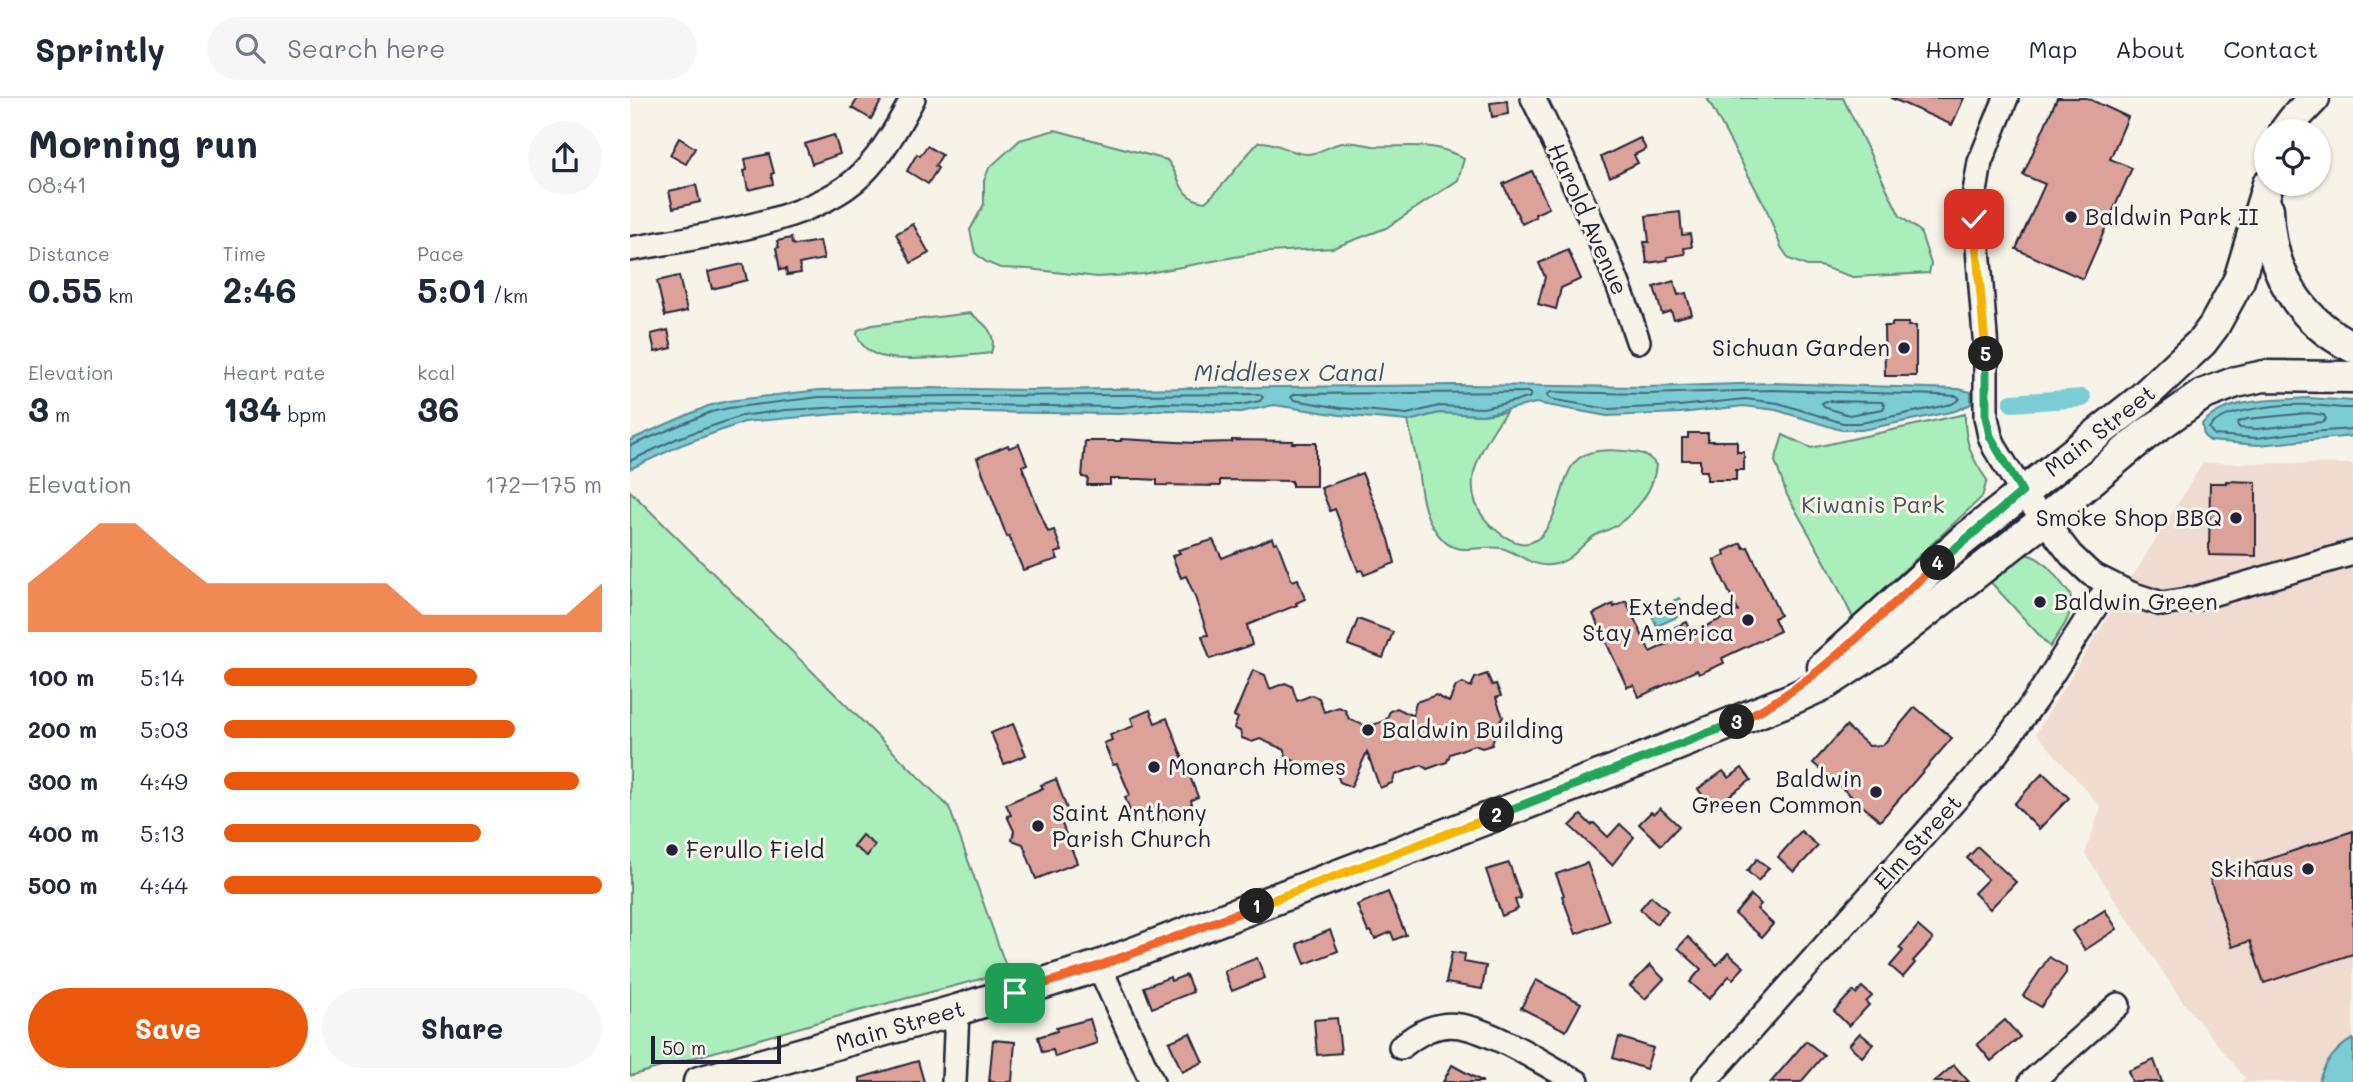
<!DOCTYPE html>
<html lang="en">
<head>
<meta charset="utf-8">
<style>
	body { margin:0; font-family:Mali,sans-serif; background:#f6f6f7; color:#1f2937; height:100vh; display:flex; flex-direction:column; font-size:26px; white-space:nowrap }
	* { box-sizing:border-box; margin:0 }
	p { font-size:23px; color:#747a83 }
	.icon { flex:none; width:38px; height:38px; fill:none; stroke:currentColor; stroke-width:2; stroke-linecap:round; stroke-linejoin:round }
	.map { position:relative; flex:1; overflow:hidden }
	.panel { display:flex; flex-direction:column; background:#fff; width:630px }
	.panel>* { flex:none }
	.fabs { position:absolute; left:1624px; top:21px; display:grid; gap:14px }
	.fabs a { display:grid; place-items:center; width:77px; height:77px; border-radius:50%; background:#fff; box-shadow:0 2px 5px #0004; font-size:35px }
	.scale { position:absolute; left:21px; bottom:18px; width:130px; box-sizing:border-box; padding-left:7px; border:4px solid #22223b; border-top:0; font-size:19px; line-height:24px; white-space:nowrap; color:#22223b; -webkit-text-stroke:5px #f7f3e8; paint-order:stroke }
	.pin { position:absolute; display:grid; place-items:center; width:60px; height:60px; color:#fff; margin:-30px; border-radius:14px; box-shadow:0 4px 10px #0006 }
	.km { position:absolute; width:35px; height:35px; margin:-18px; border-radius:50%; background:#222; color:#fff; font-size:19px; line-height:35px; text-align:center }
	.round { display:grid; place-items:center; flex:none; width:74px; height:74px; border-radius:37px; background:#f6f6f7 }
	.summary { display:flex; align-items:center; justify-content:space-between; height:119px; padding:0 28px }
	h1 { font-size:38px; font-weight:700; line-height:52px }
	.metrics { display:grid; grid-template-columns:repeat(3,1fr); gap:10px; height:119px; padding:7px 28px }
	.metrics div { display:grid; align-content:center }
	.metrics b { font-size:35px; font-weight:700 }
	.metrics small { font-size:19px; font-weight:400 }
	.metrics p { font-size:19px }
	.chart { height:196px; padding:14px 28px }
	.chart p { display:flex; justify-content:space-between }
	.chart svg { width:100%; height:126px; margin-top:7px; fill:#ea580c; opacity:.7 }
	.primary-button { display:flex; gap:14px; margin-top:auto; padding:14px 28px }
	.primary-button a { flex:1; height:80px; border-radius:42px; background:#ea580c; color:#fff; font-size:28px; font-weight:700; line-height:80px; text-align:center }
	.primary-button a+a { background:#f6f6f7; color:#1f2937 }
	ul { padding:0 28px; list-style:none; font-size:23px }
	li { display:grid; grid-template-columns:112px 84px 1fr; align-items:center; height:52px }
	li i { height:18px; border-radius:9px; background:#ea580c }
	header { display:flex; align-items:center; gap:42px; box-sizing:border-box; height:98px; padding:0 35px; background:#fff; border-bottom:2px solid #e0e1e3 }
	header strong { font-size:33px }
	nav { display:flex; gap:38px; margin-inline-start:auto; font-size:24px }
	.search { width:490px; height:63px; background:#f6f6f7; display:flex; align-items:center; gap:18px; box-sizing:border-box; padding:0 24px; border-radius:38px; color:#747a83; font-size:26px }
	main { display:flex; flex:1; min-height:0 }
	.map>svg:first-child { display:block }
	.built { fill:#efdbd0 }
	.green { fill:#aaefbb; stroke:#66887b; stroke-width:2 }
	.water { fill:#7ccdd3; stroke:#588996; stroke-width:2 }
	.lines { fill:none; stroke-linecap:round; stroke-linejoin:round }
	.shore { stroke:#466678; stroke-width:2 }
	.canal { stroke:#7ccdd3; stroke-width:18 }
	.building { fill:#dca299; stroke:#22223b; stroke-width:2 }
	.minor-casing { stroke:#22223b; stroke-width:28 }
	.major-casing { stroke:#22223b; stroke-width:35 }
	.minor { stroke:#f7f3e8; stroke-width:23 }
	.major { stroke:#f7f3e8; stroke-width:30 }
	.split-1-casing { stroke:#fff; stroke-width:14 }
	.split-2-casing { stroke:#fff; stroke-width:14 }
	.split-3-casing { stroke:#fff; stroke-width:14 }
	.split-4-casing { stroke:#fff; stroke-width:14 }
	.split-5-casing { stroke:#fff; stroke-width:14 }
	.split-6-casing { stroke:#fff; stroke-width:14 }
	.split-1 { stroke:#f0652b; stroke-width:9 }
	.split-2 { stroke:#f5b400; stroke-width:9 }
	.split-3 { stroke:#22a559; stroke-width:9 }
	.split-4 { stroke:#f0652b; stroke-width:9 }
	.split-5 { stroke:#22a559; stroke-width:9 }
	.split-6 { stroke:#f5b400; stroke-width:9 }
	.poi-dot { fill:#22223b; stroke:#f7f3e8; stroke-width:2.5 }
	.labels { text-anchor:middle; stroke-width:6; stroke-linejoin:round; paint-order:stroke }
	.poi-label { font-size:23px; fill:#22223b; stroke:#f7f3e8; text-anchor:start }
	.street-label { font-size:23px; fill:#22223b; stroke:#f7f3e8 }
	.park-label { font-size:23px; fill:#44555b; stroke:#f7f3e8 }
	.water-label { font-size:24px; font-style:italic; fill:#3d5569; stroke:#f7f3e8 }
</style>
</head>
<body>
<header>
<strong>Sprintly</strong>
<div class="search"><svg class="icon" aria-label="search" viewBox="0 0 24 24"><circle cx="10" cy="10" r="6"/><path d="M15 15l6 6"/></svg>Search here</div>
<nav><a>Home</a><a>Map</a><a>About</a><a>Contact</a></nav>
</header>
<main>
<section class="panel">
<div class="summary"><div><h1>Morning run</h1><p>08:41</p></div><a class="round"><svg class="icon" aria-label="share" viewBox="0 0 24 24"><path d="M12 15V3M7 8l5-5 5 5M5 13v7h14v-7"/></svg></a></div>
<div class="metrics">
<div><p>Distance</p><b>0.55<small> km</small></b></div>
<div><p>Time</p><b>2:46</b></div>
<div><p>Pace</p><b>5:01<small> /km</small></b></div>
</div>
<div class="metrics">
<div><p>Elevation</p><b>3<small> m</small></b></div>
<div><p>Heart rate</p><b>134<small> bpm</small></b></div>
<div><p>kcal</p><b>36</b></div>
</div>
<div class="chart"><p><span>Elevation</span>172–175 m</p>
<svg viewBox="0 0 160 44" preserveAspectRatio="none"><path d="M0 44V27L10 17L20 6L30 6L40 17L50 27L60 27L70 27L80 27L90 27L100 27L110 38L120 38L130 38L140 38L150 38L160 27V44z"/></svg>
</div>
<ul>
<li><b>100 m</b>5:14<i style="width:67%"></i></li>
<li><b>200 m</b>5:03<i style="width:77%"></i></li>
<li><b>300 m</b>4:49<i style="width:94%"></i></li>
<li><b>400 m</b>5:13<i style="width:68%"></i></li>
<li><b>500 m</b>4:44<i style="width:100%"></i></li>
</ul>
<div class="primary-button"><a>Save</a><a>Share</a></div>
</section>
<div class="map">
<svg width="1723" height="984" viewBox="0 0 1723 984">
	<rect width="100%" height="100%" fill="#f7f3e8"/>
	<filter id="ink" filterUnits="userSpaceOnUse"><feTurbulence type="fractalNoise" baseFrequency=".0143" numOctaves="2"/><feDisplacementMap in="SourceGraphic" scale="14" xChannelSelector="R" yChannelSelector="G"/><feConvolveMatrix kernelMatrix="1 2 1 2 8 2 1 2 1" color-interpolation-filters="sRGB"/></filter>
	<g filter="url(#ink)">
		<!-- built -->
		<path class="built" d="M1573 365 1723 366V984H1611L1615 980 1550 900 1455 756 1471 709 1406 635Z"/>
		<!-- green -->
		<g class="green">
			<path d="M1077 0H1213L1270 118 1290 133 1301 166 1299 175 1223 179 1190 168H1177L1159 161 1151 149 1136 110Z"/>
			<path d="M425 32 537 62C553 81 546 99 575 104 597 86 609 64 629 44 646 43 659 55 676 56 690 56 699 47 712 45 723 43 733 47 744 48 778 50 804 42 834 61L828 82 756 130 703 150 626 155 513 176 467 179 399 171 370 170 356 164 345 155 340 132 354 106V83L359 70 390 42Z"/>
			<path d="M340 215C355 226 368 235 361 255 335 258 273 265 250 258 238 254 230 247 227 236L228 232 242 227Z"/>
			<path d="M876 314C846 355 820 402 874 438 883 443 893 449 904 443 910 440 915 434 918 428 943 387 925 346 994 353 1008 354 1018 355 1026 367 1024 392 1007 413 987 427 979 433 967 434 959 442 946 453 939 465 920 467 901 469 888 454 871 450 852 447 829 458 814 443 793 422 791 397 788 370 785 354 781 338 778 323L809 315 853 317Z"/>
			<path d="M1335 316C1334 343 1342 361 1357 382L1352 399 1223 520 1200 473 1157 397 1145 363 1153 337 1181 350Z"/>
			<path d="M0 393 319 709 378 874 220 915 0 978Z"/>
			<path d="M1393 456C1414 457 1427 481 1440 496 1446 515 1430 533 1420 549L1356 479Z"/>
		</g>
		<!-- water -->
		<g class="water">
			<path d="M1142 285 1329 291 1341 294V306L1325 313 1232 332H1211L1146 312 1114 308 1050 315 977 318 906 305 853 317 809 315 778 323 710 317 644 307 611 314 532 312 492 316 274 313 206 316 114 324 51 347 0 371V342L78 308 98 303 189 292 295 290 398 292 827 287 1016 289Z"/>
			<path d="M1678 300 1723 303V338L1628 347 1580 343 1574 338 1572 326C1596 299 1644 303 1678 300Z"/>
			<path d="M1049 500 1056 515 1027 528 1020 514Z"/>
			<path d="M1723 941V984H1689C1692 968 1708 948 1723 941Z"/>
		</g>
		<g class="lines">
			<!-- shore -->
			<g class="shore">
				<path d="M1142 292 1310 297 1327 298 1330 301 1322 306 1231 325H1213L1148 305 1115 301 1049 308 978 311 920 301 917 297 921 294 1016 296Z"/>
				<path d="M897 294 901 296 899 300 853 310 809 308 777 316 711 310 664 302 661 299 665 296Z"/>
				<path d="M1196 303 1252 304 1255 307 1253 311 1219 317 1194 309 1192 305Z"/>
				<path d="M1723 310C1708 311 1694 307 1679 307 1656 306 1592 310 1579 330L1584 337 1627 340 1665 335 1723 331"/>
				<path d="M1678 315 1694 317 1696 321 1693 324 1627 331 1610 330 1607 327 1608 324 1617 321Z"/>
				<path d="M0 348 81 314 99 310 189 299 629 296 633 299 630 303 610 307 532 305 492 309 274 306 156 312 111 318 48 340 0 363"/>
			</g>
			<!-- canal -->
			<path class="canal" d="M1382 305 1452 300"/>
		</g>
		<!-- building -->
		<g class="building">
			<path d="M228 0H253L241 21 222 10Z"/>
			<path d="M1261 0H1334L1322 27Z"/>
			<path d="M1427 0H1457L1498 19 1480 61 1502 70 1453 181 1386 151 1415 86 1393 77Z"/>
			<path d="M877 3 878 16 862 19 860 5Z"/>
			<path d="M204 37 210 56 182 66 175 46Z"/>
			<path d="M49 40 65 50 56 66 40 57Z"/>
			<path d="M1010 40 1016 51 1004 57 1008 65 980 79 971 59Z"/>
			<path d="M297 48 312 57 305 68 308 70 298 86 277 73 287 56 290 58Z"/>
			<path d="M139 56 144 75 141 76 143 86 118 92 114 73 117 72 115 61Z"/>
			<path d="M902 73 919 110 905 116 906 119 892 126 873 86Z"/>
			<path d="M66 87 70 104 43 110 39 93Z"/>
			<path d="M1050 114 1052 137 1060 136 1062 149 1054 150 1055 156 1037 159 1038 162 1017 165 1014 144H1019L1016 118Z"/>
			<path d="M283 126 299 155 281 165 266 136Z"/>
			<path d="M161 140 162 146 166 147 190 143 194 161 169 166 171 175 157 177 156 171 150 172 146 150 149 149 147 143Z"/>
			<path d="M938 152 951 181 931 190 926 211 908 206 915 179 909 165Z"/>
			<path d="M113 166 117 182 82 191 78 174Z"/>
			<path d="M49 178 57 213 35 218 27 183Z"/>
			<path d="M1044 183 1048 197 1056 195 1062 216 1044 221 1041 213 1032 216 1024 189Z"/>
			<path d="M1262 225H1279L1278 228H1286V278H1255L1254 228H1262Z"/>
			<path d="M38 232 42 250 25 254 21 236Z"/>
			<path d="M1058 335H1078V343H1107V354H1114V372H1106V382H1077V373H1070V362H1052V340H1058Z"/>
			<path d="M491 341 565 345 602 344V342L663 343 662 345H686V388H662V383L590 382V388L527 387V382L509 381H480V387H457L458 380 452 379 455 343H491Z"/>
			<path d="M389 346 397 366 392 368 403 398 418 434 424 432 432 453 425 455 428 461 393 472 379 438 377 439 347 360 378 347 379 350Z"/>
			<path d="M732 375 759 441 765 465 734 477 732 472 728 473 705 411 700 413 691 390Z"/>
			<path d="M1596 383 1626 384V458L1579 457 1580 385H1596Z"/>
			<path d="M642 440 644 445 647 444 662 483 668 481 675 501 666 505 667 507 617 527 622 547 580 561 572 538 578 537 564 496 556 478 551 480 542 458 550 455 548 452 583 442 592 460Z"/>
			<path d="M1111 445 1114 450 1118 449 1150 517 1144 520 1150 533 1092 560 1094 565 1069 576 1067 572 1009 599 1004 587 997 589 963 516 983 506 984 509 996 503 1020 554 1050 540 1045 529 1057 524 1062 535 1108 513 1084 462 1095 457 1094 453Z"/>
			<path d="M728 521 763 534 753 560 718 547Z"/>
			<path d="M623 572 635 577 640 591 655 585 662 588 667 603 682 597 689 600 694 614 709 609 715 612 719 621 738 629 756 622 760 613 767 610 783 618 786 604 806 597 819 604 826 588 833 585 841 589 845 580 857 576 862 587 866 586 871 598 866 600 873 619 867 628 870 637 864 639 862 647 852 650 844 647 820 656 817 664 797 671 792 667 765 677 762 685 750 690 737 654 721 689 710 684 706 675 683 665 675 668 656 659 655 652 630 641 622 644 612 640 610 633 604 630 608 620 604 618Z"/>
			<path d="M1285 609 1322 640 1250 723 1183 665 1216 628 1239 648 1253 647Z"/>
			<path d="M520 612 525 625 537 620 568 699 561 702 562 706 547 712 549 716 531 723 529 719 513 725 512 721 504 724 495 699 500 697 487 666 483 667 474 645 482 642 480 637 504 628 501 620Z"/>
			<path d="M383 626 396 657 374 666 361 635Z"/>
			<path d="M1112 670 1121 682 1082 710 1068 691 1093 673 1099 680Z"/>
			<path d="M1413 675 1439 700 1409 731 1384 706Z"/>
			<path d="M426 681 438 714 429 718 447 765 406 781 393 746 382 742 384 733 377 718 381 717 376 706 413 690 411 687Z"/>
			<path d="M1030 710 1049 728 1031 747 1009 726 1021 714 1024 716Z"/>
			<path d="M951 717 961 727 964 725 978 739 990 726 1004 739 982 767 940 728Z"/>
			<path d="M1171 733 1188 748 1164 774 1148 759Z"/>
			<path d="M1723 733V856L1634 885 1620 843 1602 849 1580 781Z"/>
			<path d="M232 737 245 747 237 758 223 748Z"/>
			<path d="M1348 749 1386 784 1360 811 1344 795 1358 781 1337 760Z"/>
			<path d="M1127 761 1139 770 1128 783 1117 773Z"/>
			<path d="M879 765 891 800 885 802 888 811 872 818 856 772Z"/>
			<path d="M957 765 979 823 946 836 932 798 934 797 926 776Z"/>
			<path d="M758 794 776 837 764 842 761 834 745 841 741 833 738 834 727 807Z"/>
			<path d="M1121 797 1131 806 1127 811 1143 826 1132 839 1105 816Z"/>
			<path d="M1021 798 1038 813 1026 826 1010 811Z"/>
			<path d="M1475 812 1487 831 1455 852 1442 833Z"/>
			<path d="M1288 828 1303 841 1283 863 1285 865 1273 879 1260 868 1273 853 1269 850Z"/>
			<path d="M700 832 708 853 675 866 667 846Z"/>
			<path d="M1058 839 1087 867 1098 855 1114 869 1103 881 1099 878 1079 901 1060 884 1071 871 1048 850Z"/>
			<path d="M822 854 835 856 834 864 856 868 852 891 816 885Z"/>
			<path d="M1419 859 1436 869V875L1411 909 1393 898Z"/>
			<path d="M627 860 635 880 602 893 594 873Z"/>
			<path d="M1020 867 1034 881 1015 901 1000 888Z"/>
			<path d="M556 877 563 894 522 910 514 889 540 879 541 883Z"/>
			<path d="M906 882 951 905 936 933 891 910Z"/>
			<path d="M1232 889 1242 898 1236 904 1239 907 1219 928 1204 913 1223 893 1226 896Z"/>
			<path d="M707 920 711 955 687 957 684 922Z"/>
			<path d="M460 921 467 945 425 959 423 952 412 954 408 939 427 933 426 930Z"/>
			<path d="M1375 922 1390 939 1361 963 1347 946Z"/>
			<path d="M560 935 573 964 552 974 539 944Z"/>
			<path d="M1230 935 1243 946 1232 959 1219 947Z"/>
			<path d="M989 939 1023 950 1016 971 983 960Z"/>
			<path d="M363 942 385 944 382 984H359Z"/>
			<path d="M1176 943 1194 957 1171 984H1141Z"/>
			<path d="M1524 962 1532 984H1502L1498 973Z"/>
			<path d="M288 963 294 984H230V980Z"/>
			<path d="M822 967 853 984H813Z"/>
			<path d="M1324 967 1339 984H1304Z"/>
		</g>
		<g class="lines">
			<defs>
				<g id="minor">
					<path d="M903 0C942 80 981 158 1008 243"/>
					<path d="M1376 0 1350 64 1344 100 1356 251V319L1360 338 1365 350 1392 394 1414 422 1441 457 1461 476 1501 496 1532 506 1564 501 1723 455"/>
					<path d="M0 151C67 139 184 125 232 76 254 54 269 26 283 0"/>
					<path d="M469 868 522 984"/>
					<path d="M771 949C788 935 807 924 830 928 861 932 918 968 947 984"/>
					<path d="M324 984 327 912"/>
					<path d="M1074 984 1366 656 1406 601 1479 487"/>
					<path d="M1401 984 1488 907"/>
				</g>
				<g id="major">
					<path d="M1655 33 1664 21 1684 0"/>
					<path d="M1638 111C1639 172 1668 222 1723 249"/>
					<path d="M1193 569 1332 443 1510 302 1572 244 1584 228 1609 182 1638 86"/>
					<path d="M69 984 327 912 469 868 982 673 1164 600 1197 585 1250 550 1414 422 1515 337 1572 297 1606 284 1634 278 1723 279"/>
				</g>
			</defs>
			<!-- minor casing -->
			<use href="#minor" class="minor-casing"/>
			<!-- major casing -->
			<use href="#major" class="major-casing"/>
			<!-- minor -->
			<use href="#minor" class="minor"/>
			<!-- major -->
			<use href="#major" class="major"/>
		</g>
	</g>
	<g class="lines" filter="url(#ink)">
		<defs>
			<path id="split-1" d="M385 895 469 868 627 808"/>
			<path id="split-2" d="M627 808 867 717"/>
			<path id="split-3" d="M867 717 1107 624"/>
			<path id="split-4" d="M1107 624C1186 588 1245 521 1308 465"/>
			<path id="split-5" d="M1308 465 1392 394 1360 338 1356 319V256"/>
			<path id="split-6" d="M1344 121 1356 256"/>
		</defs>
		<!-- split-1 casing -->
		<use href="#split-1" class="split-1-casing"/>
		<!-- split-2 casing -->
		<use href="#split-2" class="split-2-casing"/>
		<!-- split-3 casing -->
		<use href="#split-3" class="split-3-casing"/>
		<!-- split-4 casing -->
		<use href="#split-4" class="split-4-casing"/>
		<!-- split-5 casing -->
		<use href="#split-5" class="split-5-casing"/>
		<!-- split-6 casing -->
		<use href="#split-6" class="split-6-casing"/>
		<!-- split-1 -->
		<use href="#split-1" class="split-1"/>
		<!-- split-2 -->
		<use href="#split-2" class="split-2"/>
		<!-- split-3 -->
		<use href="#split-3" class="split-3"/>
		<!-- split-4 -->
		<use href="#split-4" class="split-4"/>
		<!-- split-5 -->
		<use href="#split-5" class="split-5"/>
		<!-- split-6 -->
		<use href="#split-6" class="split-6"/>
	</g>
	<!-- markers -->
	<g class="poi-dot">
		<circle cx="1441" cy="119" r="7"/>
		<circle cx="1274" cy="250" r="7"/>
		<circle cx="1606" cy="420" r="7"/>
		<circle cx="1410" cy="504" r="7"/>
		<circle cx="1118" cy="522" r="7"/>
		<circle cx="738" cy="632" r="7"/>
		<circle cx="524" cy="669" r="7"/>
		<circle cx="1246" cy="694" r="7"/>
		<circle cx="408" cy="728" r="7"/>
		<circle cx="42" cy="752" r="7"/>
		<circle cx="1678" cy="771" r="7"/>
	</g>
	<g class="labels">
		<!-- poi labels -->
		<g class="poi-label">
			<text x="1455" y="127">Baldwin Park II</text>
			<text x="1260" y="258" text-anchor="end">Sichuan Garden</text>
			<text x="1592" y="428" text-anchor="end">Smoke Shop BBQ</text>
			<text x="1424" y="512">Baldwin Green</text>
			<text x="1104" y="517" text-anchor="end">Extended<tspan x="1104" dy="26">Stay America</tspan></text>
			<text x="752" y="640">Baldwin Building</text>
			<text x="538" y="677">Monarch Homes</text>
			<text x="1232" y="689" text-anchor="end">Baldwin<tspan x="1232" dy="26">Green Common</tspan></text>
			<text x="422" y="723">Saint Anthony<tspan x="422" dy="26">Parish Church</tspan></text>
			<text x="56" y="760">Ferullo Field</text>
			<text x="1664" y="779" text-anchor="end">Skihaus</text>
		</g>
		<!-- street labels -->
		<g class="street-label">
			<text transform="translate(958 121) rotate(66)" y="8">Harold Avenue</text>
			<text transform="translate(1470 333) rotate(-38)" y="8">Main Street</text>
			<text transform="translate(1288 744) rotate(-48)" y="8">Elm Street</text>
			<text transform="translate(270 928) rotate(-16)" y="8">Main Street</text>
		</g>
		<!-- park labels -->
		<g class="park-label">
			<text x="1243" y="415">Kiwanis Park</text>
		</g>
		<!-- water labels -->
		<g class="water-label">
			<text x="659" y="283">Middlesex Canal</text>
		</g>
	</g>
</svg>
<div class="fabs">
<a><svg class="icon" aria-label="locate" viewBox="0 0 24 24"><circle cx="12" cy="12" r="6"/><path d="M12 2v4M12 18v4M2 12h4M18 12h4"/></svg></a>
</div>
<div class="scale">50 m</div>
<div class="pin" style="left:385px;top:895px;background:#1e9e55"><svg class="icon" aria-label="arrive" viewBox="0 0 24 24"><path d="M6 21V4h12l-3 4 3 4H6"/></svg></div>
<div class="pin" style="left:1344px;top:121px;background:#d93025"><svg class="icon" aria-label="check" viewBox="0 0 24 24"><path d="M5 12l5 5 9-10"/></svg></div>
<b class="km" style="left:627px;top:808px">1</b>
<b class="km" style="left:867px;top:717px">2</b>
<b class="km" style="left:1107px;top:624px">3</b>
<b class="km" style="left:1308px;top:465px">4</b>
<b class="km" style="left:1356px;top:256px">5</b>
</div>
</main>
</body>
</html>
